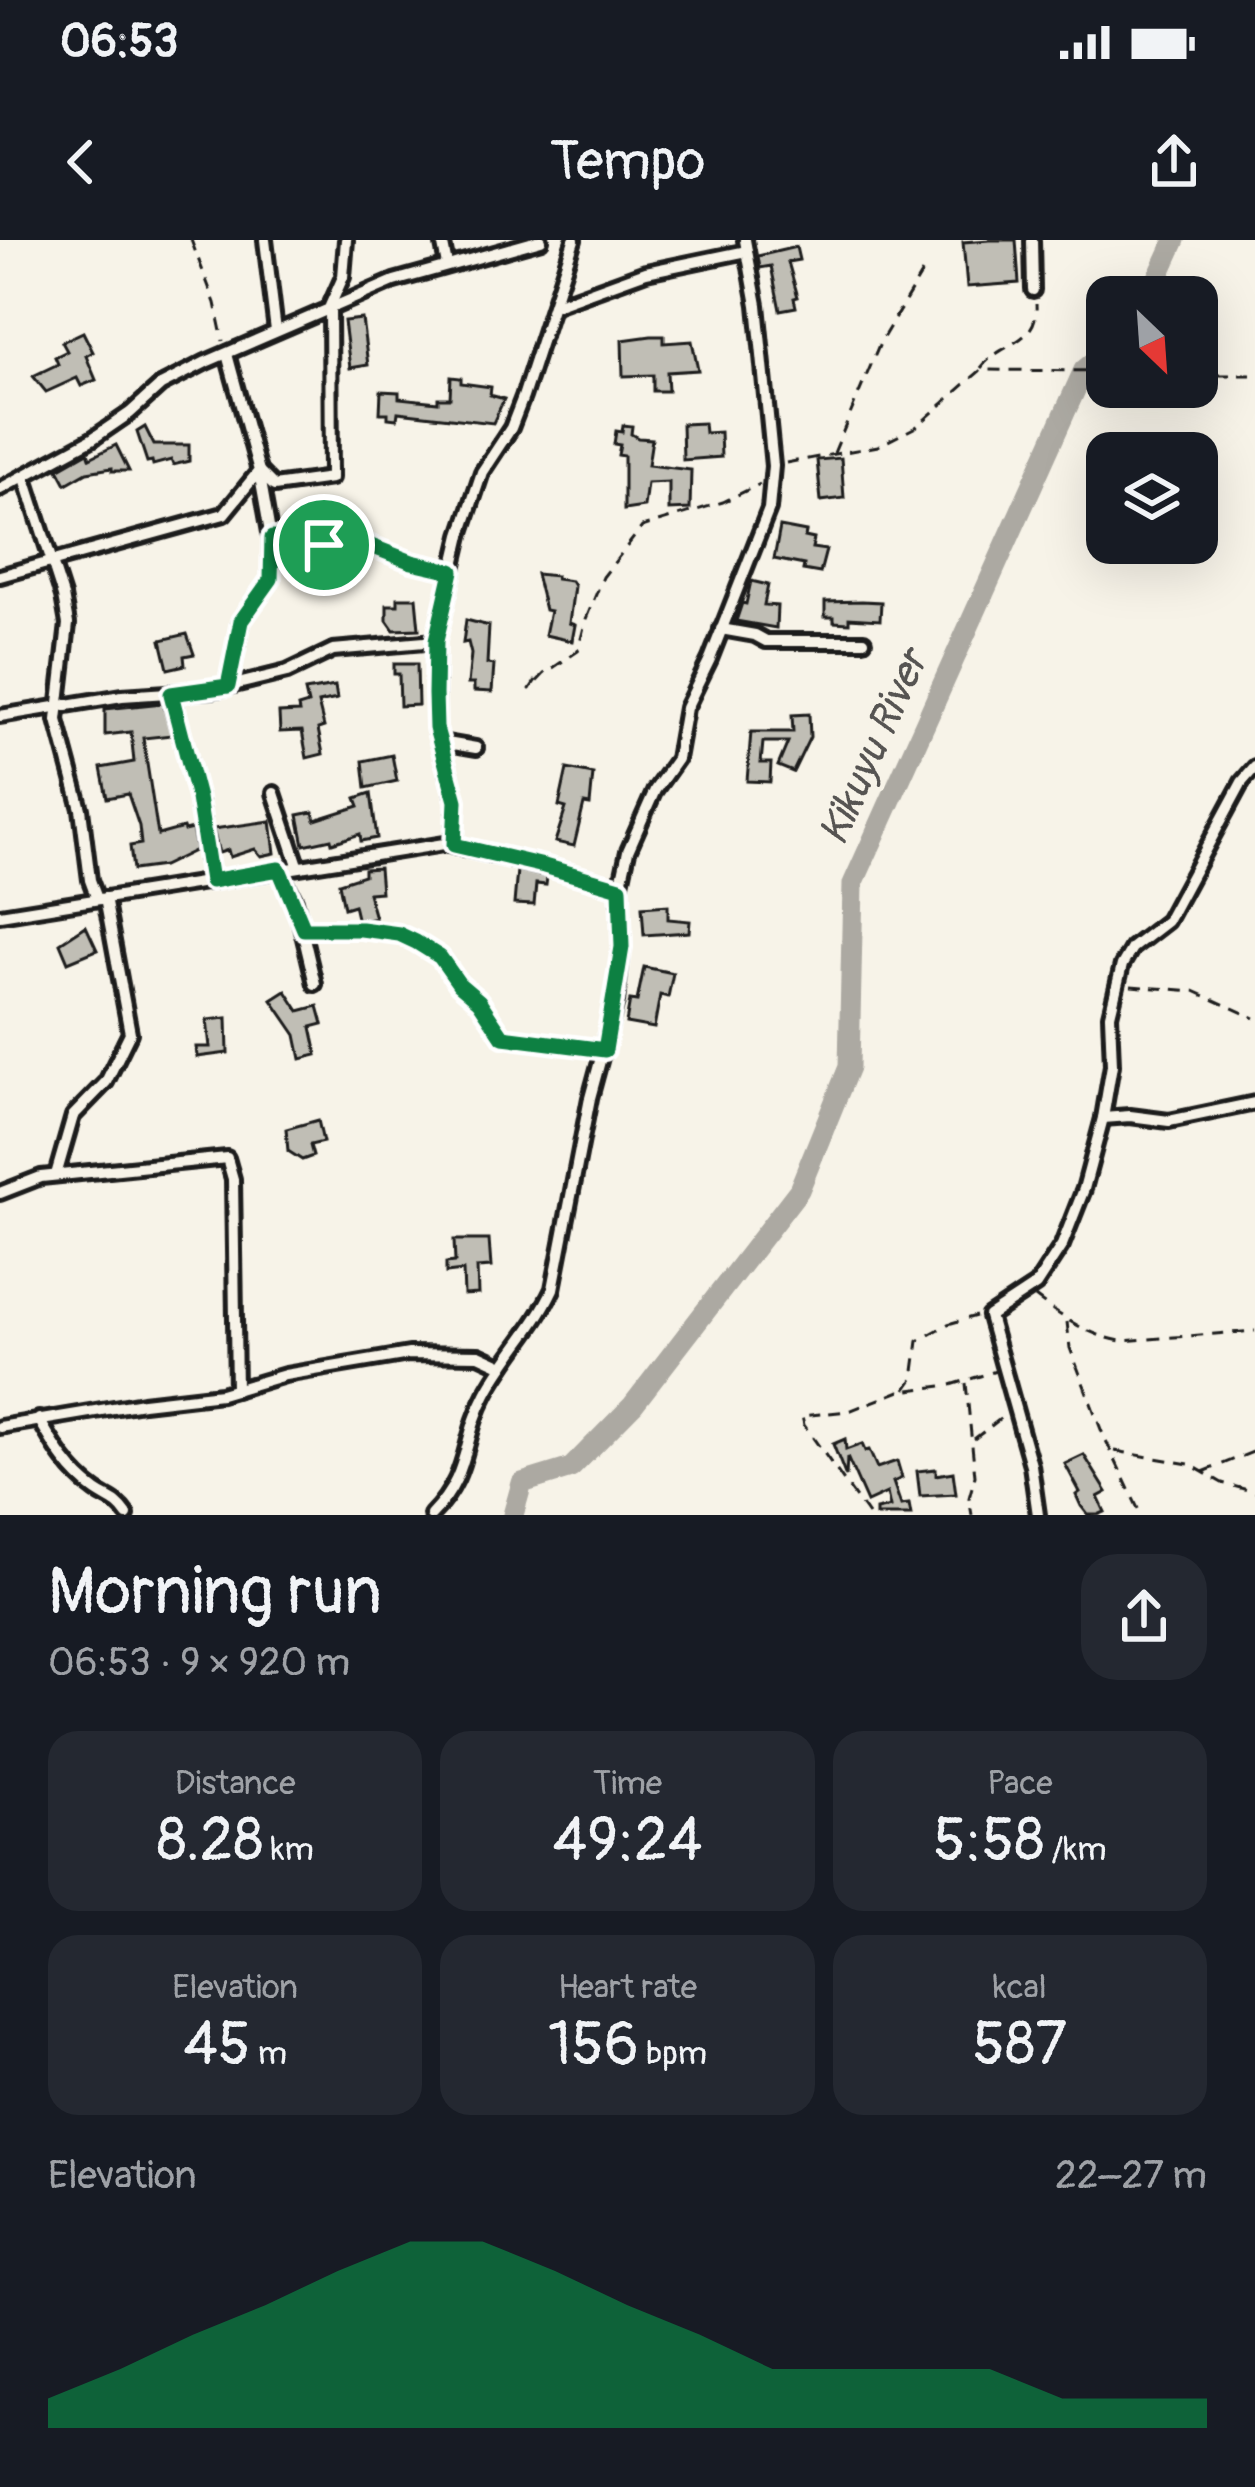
<!DOCTYPE html>
<html lang="en">
<head>
<meta charset="utf-8">
<style>
	body { margin:0; font-family:Pangolin,sans-serif; background:#242831; color:#f1f3f6; height:100vh; display:flex; flex-direction:column; font-size:45px; white-space:nowrap }
	* { box-sizing:border-box; margin:0 }
	p { font-size:39px; color:#9ea1a6 }
	.icon { flex:none; width:66px; height:66px; fill:none; stroke:currentColor; stroke-width:2; stroke-linecap:round; stroke-linejoin:round }
	.map { position:relative; height:1275px; overflow:hidden }
	.details { display:flex; flex-direction:column; background:#171b24; flex:1 }
	.details>* { flex:none }
	.needle { width:78px; rotate:155deg }
	.tools { position:absolute; left:1086px; top:36px; display:grid; gap:24px }
	.tools a { display:grid; place-items:center; width:132px; height:132px; border-radius:24px; background:#171b24; box-shadow:0 12px 48px #0002; font-size:60px }
	.pin { position:absolute; display:grid; place-items:center; width:102px; height:102px; color:#fff; margin:-51px; border:6px solid #fff; border-radius:50%; box-shadow:0 3px 12px #0007 }
	.round { display:grid; place-items:center; flex:none; width:126px; height:126px; border-radius:36px; background:#242831 }
	.summary { display:flex; align-items:center; justify-content:space-between; height:204px; padding:0 48px }
	h1 { font-size:66px; font-weight:600; line-height:90px }
	.stats { display:grid; grid-template-columns:repeat(3,1fr); gap:18px; height:204px; padding:12px 48px }
	.stats div { display:grid; align-content:center; border-radius:30px; background:#242831; text-align:center }
	.stats b { font-size:60px; font-weight:600 }
	.stats small { font-size:33px; font-weight:400 }
	.stats p { font-size:33px }
	.chart { height:336px; padding:24px 48px }
	.chart p { display:flex; justify-content:space-between }
	.chart svg { width:100%; height:216px; margin-top:12px; fill:#0b8043; opacity:.7 }
	.status { display:flex; justify-content:space-between; align-items:center; height:84px; padding:0 60px; background:#171b24; direction:ltr }
	.status svg { height:33px; fill:currentColor }
	header { display:flex; justify-content:space-between; align-items:center; height:156px; padding:0 48px; background:#171b24; font-size:54px; font-weight:600 }
	.map>svg:first-child { display:block }
	.lines { fill:none; stroke-linecap:round; stroke-linejoin:round }
	.river { stroke:#aca9a2; stroke-width:21 }
	.building { fill:#c0beb5; stroke:#1c1c1c; stroke-width:3 }
	.minor-casing { stroke:#1c1c1c; stroke-width:20 }
	.path { stroke:#1c1c1c; stroke-width:3; stroke-dasharray:12 9; stroke-linecap:butt }
	.minor { stroke:#f7f3e8; stroke-width:10 }
	.route-casing { stroke:#fff; stroke-width:24 }
	.route { stroke:#0b8043; stroke-width:15 }
	.labels { text-anchor:middle; stroke-width:9; stroke-linejoin:round; paint-order:stroke }
	.water-label { font-size:42px; font-style:italic; fill:#565452; stroke:#f7f3e8 }
</style>
</head>
<body>
<div class="status"><b>06:53</b><svg viewBox="0 0 49 12"><path d="M0 12V9h3v3zM5 12V6h3v6zM10 12V3h3v9zM15 12V0h3v12zM26 1h20v11H26zM47 4h2v5h-2z"/></svg></div>
<header><svg class="icon" aria-label="back" viewBox="0 0 24 24"><path d="M15 5l-7 7 7 7"/></svg>Tempo<svg class="icon" aria-label="share" viewBox="0 0 24 24"><path d="M12 15V3M7 8l5-5 5 5M5 13v7h14v-7"/></svg></header>
<div class="map">
<svg width="1255" height="1275" viewBox="0 0 1255 1275">
	<rect width="100%" height="100%" fill="#f7f3e8"/>
	<filter id="ink" filterUnits="userSpaceOnUse"><feTurbulence type="fractalNoise" baseFrequency=".00833" numOctaves="2"/><feDisplacementMap in="SourceGraphic" scale="24" xChannelSelector="R" yChannelSelector="G"/><feConvolveMatrix kernelMatrix="1 2 1 2 8 2 1 2 1" color-interpolation-filters="sRGB"/></filter>
	<g filter="url(#ink)">
		<g class="lines">
			<!-- river -->
			<g class="river">
				<path d="M1149 57 1175 0"/>
				<path d="M513 1275 522 1243 571 1228 633 1165 799 950 849 827 853 644 1084 130 1107 111"/>
			</g>
		</g>
		<!-- building -->
		<g class="building">
			<path d="M990 0H1016L1019 43 967 47 963 2Z"/>
			<path d="M796 7 799 20 788 22 798 57 794 58 796 67 780 70 771 26 760 28 758 16Z"/>
			<path d="M362 79 368 125 350 128 344 81Z"/>
			<path d="M83 92 93 112 86 116 96 140 81 146 77 138 46 152 33 136 58 124 55 117 67 111 62 102Z"/>
			<path d="M651 96H664V103L692 101 698 130 667 132 668 151H653V135L623 136 622 100Z"/>
			<path d="M451 137 461 138V143L491 147 490 155 504 159 493 183 398 172 397 179 388 178V173H380L381 151 399 152V158L438 162V158H450Z"/>
			<path d="M704 183 705 193 720 192 721 217 683 220 682 184Z"/>
			<path d="M623 185 632 186 631 194 638 198 652 199 648 225 691 230 690 269 669 270V242L647 243 644 267 624 270V216L618 215 620 205 614 204 616 191 622 192Z"/>
			<path d="M145 187 154 205H189V221L173 225 171 220 153 225 152 221 147 222 137 192Z"/>
			<path d="M116 205 129 231H112V228L87 232 66 244 58 229 88 212 90 218Z"/>
			<path d="M841 218 844 258 821 261 817 220Z"/>
			<path d="M780 287 806 292 805 297 814 299 812 308 826 310 820 333 803 330 804 325 774 319Z"/>
			<path d="M536 334 556 336V339L571 341 574 346 569 383 575 385 572 401 545 395 550 371 545 370Z"/>
			<path d="M751 341 768 345 764 365 777 366 776 388 736 381 742 363 746 364Z"/>
			<path d="M398 358H416L419 389 394 390 387 380V365H398Z"/>
			<path d="M862 361 881 362 880 380 849 378V383L834 382V377H825V362Z"/>
			<path d="M466 380 489 386 487 424 494 425 492 452 474 451V444H468L471 414 468 402 463 403Z"/>
			<path d="M187 394 194 414 184 416 185 425 168 429 161 400Z"/>
			<path d="M394 424H417L418 465 400 466 399 434H394Z"/>
			<path d="M335 446 337 459 318 463 324 487 318 489 323 514 307 518 302 491 280 492 279 473 299 472 298 467 308 464 305 451Z"/>
			<path d="M163 463 172 495 143 498 158 595 183 588 184 591 192 589 196 610 163 626 133 630 130 606 141 604 139 586 128 554 107 558 101 528 134 522 131 492 105 495V469Z"/>
			<path d="M809 474 810 497 793 532 778 526 788 502H763L761 523H771L770 542 747 541 751 492H793L792 475Z"/>
			<path d="M392 515 397 541 366 548 363 521Z"/>
			<path d="M567 529 593 534 590 565 584 564 574 606 555 602 566 568 559 566Z"/>
			<path d="M371 553 377 598 361 601 360 594 332 603 331 599 304 605 298 575 313 572 315 580 359 566 356 558Z"/>
			<path d="M271 581 275 613 261 616 255 609 230 617 228 610 219 613 213 589Z"/>
			<path d="M379 628 381 652 368 653 375 678 358 682 354 665 344 668 339 643 364 635V629Z"/>
			<path d="M517 630 547 637 546 645 536 644 534 665 514 664Z"/>
			<path d="M668 665V679L690 681 689 692 644 695 642 667Z"/>
			<path d="M86 686 97 710 68 722 60 703Z"/>
			<path d="M644 727 673 733 668 757 660 755 654 788 626 783 630 760 637 761Z"/>
			<path d="M286 751 299 771 318 766 323 784 311 787 317 815 301 819 296 795 272 760Z"/>
			<path d="M227 778 228 813 197 817 196 807H210L207 780Z"/>
			<path d="M318 880 323 902 310 905 313 916 302 920 288 911 286 889Z"/>
			<path d="M454 1000H489L491 1027 477 1028 478 1054 464 1055 463 1031 446 1033V1023L455 1022Z"/>
			<path d="M845 1199 846 1210 862 1204 865 1211 869 1210 877 1228 897 1221 902 1238 893 1242 901 1265 909 1264 911 1275H876V1270L890 1267 887 1253 867 1262 847 1217 846 1237 833 1204Z"/>
			<path d="M1084 1215 1107 1252 1098 1257 1105 1272 1098 1275H1088L1081 1266 1076 1255 1080 1252 1065 1224Z"/>
			<path d="M936 1229V1235L953 1232 956 1254 920 1256 917 1231Z"/>
		</g>
		<g class="lines">
			<defs>
				<g id="minor">
					<path d="M265 0 276 91"/>
					<path d="M442 0 447 25"/>
					<path d="M1032 0 1033 50"/>
					<path d="M555 65 646 32 747 11"/>
					<path d="M25 238 63 356 68 384 57 480 81 569 90 640 97 659"/>
					<path d="M0 249 92 199 130 173 161 145 206 122 394 41 541 0"/>
					<path d="M271 298 371 306 412 322 452 331"/>
					<path d="M0 336 224 274 259 231 227 114"/>
					<path d="M721 389 755 395 766 401H864"/>
					<path d="M228 446 241 381 271 339V298L259 231 274 246 331 238 330 66 343 37 346 0"/>
					<path d="M171 454 198 558 211 641"/>
					<path d="M0 476 122 456 213 450 287 432 333 410 436 401"/>
					<path d="M441 502 476 508"/>
					<path d="M274 553 298 625"/>
					<path d="M454 605 456 561 436 488V401L461 295 482 232 511 188 523 157 574 0"/>
					<path d="M279 629 295 660 315 744"/>
					<path d="M0 675 444 604 544 626 620 648"/>
					<path d="M1103 878 1130 876 1169 881 1255 863"/>
					<path d="M56 935 73 876 106 842 130 793 105 658"/>
					<path d="M0 953 41 937 227 918 233 939 236 1150"/>
					<path d="M39 1179C55 1207 69 1232 96 1251 109 1260 117 1260 127 1275"/>
					<path d="M0 1187 143 1163 221 1154 285 1135 409 1114 479 1115 503 1126"/>
					<path d="M431 1275C472 1233 461 1201 486 1154 505 1117 535 1088 553 1049L590 858 616 762 622 707 620 648 628 611 655 550 677 519 686 468 710 419 769 269 773 226 757 65 745 0"/>
					<path d="M1038 1275 1031 1225 989 1076 1036 1045 1062 1005 1084 949 1103 878 1112 825 1110 775 1122 725 1132 708 1167 681 1242 542 1255 527"/>
				</g>
			</defs>
			<!-- minor casing -->
			<use href="#minor" class="minor-casing"/>
			<!-- path -->
			<g class="path">
				<path d="M191 0 215 63 223 101"/>
				<path d="M981 128C1000 102 1039 104 1036 64"/>
				<path d="M1197 135H1255"/>
				<path d="M834 213 881 101 922 33"/>
				<path d="M786 223 878 206 916 187 981 130 1107 131"/>
				<path d="M536 440 530 449 544 434 578 411 586 379 603 337 642 287 723 262 760 244"/>
				<path d="M313 690 382 691 416 702 440 717 459 744 479 761 503 797 591 808"/>
				<path d="M1131 746 1194 751 1255 778"/>
				<path d="M1035 1057C1060 1076 1089 1096 1121 1101L1255 1091"/>
				<path d="M1067 1082 1070 1108 1102 1192 1141 1275"/>
				<path d="M966 1143 975 1236 969 1258 972 1275"/>
				<path d="M906 1149 913 1139 918 1101 948 1084 976 1076"/>
				<path d="M974 1199 1004 1176"/>
				<path d="M1115 1211 1189 1224 1222 1243 1255 1252"/>
				<path d="M1203 1232 1255 1211"/>
				<path d="M868 1275 804 1185 802 1176 849 1171 900 1151 951 1145 996 1131"/>
			</g>
			<!-- minor -->
			<use href="#minor" class="minor"/>
		</g>
	</g>
	<g class="lines" filter="url(#ink)">
		<defs>
			<path id="route" d="M272 298 371 306 412 322 452 331 436 401 435 454 436 488 456 561 454 605 544 626 620 648 622 707 605 810 503 797 479 761 459 744 440 717 416 702 399 694 361 689H304L279 629 211 641 198 558 171 454 228 446 241 381 271 339Z"/>
		</defs>
		<!-- route casing -->
		<use href="#route" class="route-casing"/>
		<!-- route -->
		<use href="#route" class="route"/>
	</g>
	<g class="labels">
		<!-- water labels -->
		<g class="water-label">
			<text transform="translate(872 507) rotate(-66)" y="15">Kikuyu River</text>
		</g>
	</g>
</svg>
<div class="tools">
<a><svg class="needle" viewBox="-14 -14 28 28"><path d="M0-13l5 13h-10z" fill="#e53935"/><path d="M0 13l5-13h-10z" fill="#9ea1a6"/></svg></a>
<a><svg class="icon" aria-label="layers" viewBox="0 0 24 24"><path d="M12 4l9 5-9 5-9-5zM3 14l9 5 9-5"/></svg></a>
</div>
<div class="pin" style="left:324px;top:305px;background:#1e9e55"><svg class="icon" aria-label="arrive" viewBox="0 0 24 24"><path d="M6 21V4h12l-3 4 3 4H6"/></svg></div>
</div>
<section class="details">
<div class="summary"><div><h1>Morning run</h1><p>06:53 · 9 × 920 m</p></div><a class="round"><svg class="icon" aria-label="share" viewBox="0 0 24 24"><path d="M12 15V3M7 8l5-5 5 5M5 13v7h14v-7"/></svg></a></div>
<div class="stats">
<div><p>Distance</p><b>8.28<small> km</small></b></div>
<div><p>Time</p><b>49:24</b></div>
<div><p>Pace</p><b>5:58<small> /km</small></b></div>
</div>
<div class="stats">
<div><p>Elevation</p><b>45<small> m</small></b></div>
<div><p>Heart rate</p><b>156<small> bpm</small></b></div>
<div><p>kcal</p><b>587</b></div>
</div>
<div class="chart"><p><span>Elevation</span>22–27 m</p>
<svg viewBox="0 0 160 44" preserveAspectRatio="none"><path d="M0 44V38L10 32L20 25L30 19L40 12L50 6L60 6L70 12L80 19L90 25L100 32L110 32L120 32L130 32L140 38L150 38L160 38V44z"/></svg>
</div>
</section>
</body>
</html>
